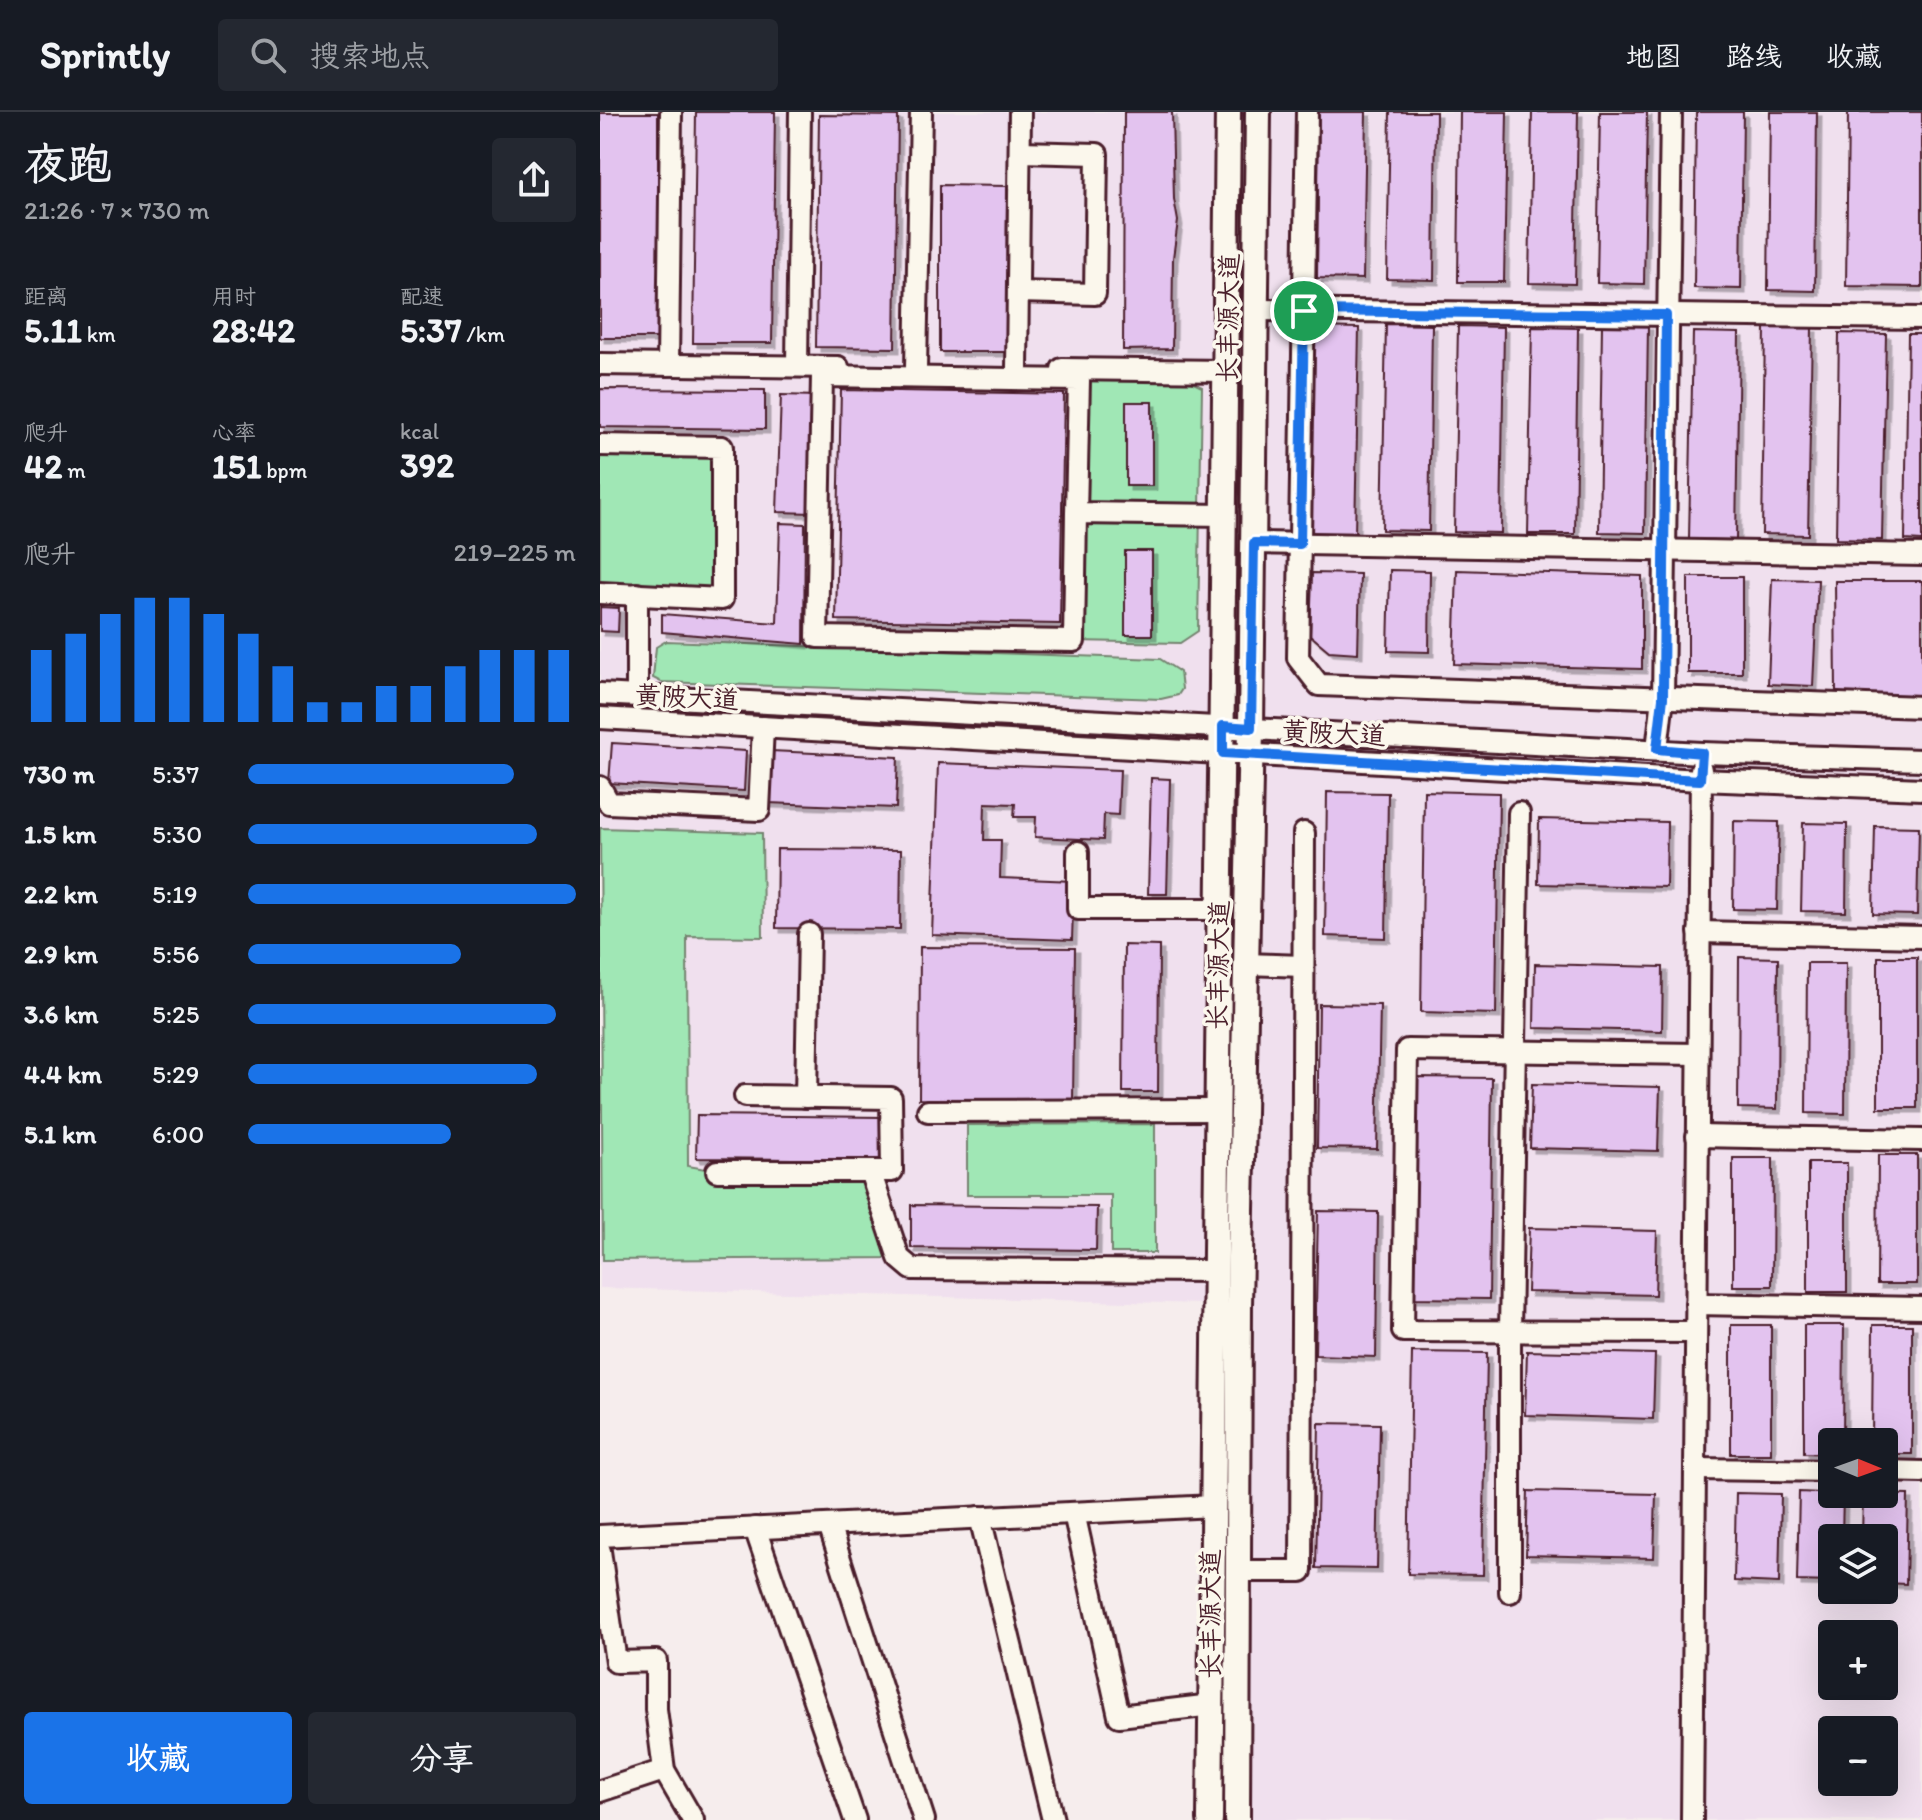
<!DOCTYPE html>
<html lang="zh">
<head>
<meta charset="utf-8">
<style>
	body { margin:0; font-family:Itim,"LXGW WenKai TC",sans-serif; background:#242831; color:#f1f3f6; height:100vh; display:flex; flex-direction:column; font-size:30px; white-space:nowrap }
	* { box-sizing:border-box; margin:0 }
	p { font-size:26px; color:#9ea1a6 }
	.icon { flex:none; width:44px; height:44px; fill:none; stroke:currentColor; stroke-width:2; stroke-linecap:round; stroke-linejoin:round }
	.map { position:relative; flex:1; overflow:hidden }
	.sheet { display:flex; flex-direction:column; background:#171b24; width:600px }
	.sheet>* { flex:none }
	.needle { width:52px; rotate:91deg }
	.controls { position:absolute; left:1218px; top:1316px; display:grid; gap:16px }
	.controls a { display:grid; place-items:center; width:80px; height:80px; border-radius:8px; background:#171b24; box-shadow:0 8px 32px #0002; font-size:40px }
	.pin { position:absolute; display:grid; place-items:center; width:68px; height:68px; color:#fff; margin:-34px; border:4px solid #fff; border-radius:50%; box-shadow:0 2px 8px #0007 }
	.round { display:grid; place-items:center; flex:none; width:84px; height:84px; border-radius:8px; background:#242831 }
	.summary { display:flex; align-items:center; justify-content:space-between; height:136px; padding:0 24px }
	h1 { font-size:44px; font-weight:800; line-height:60px }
	.figures { display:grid; grid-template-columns:repeat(3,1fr); gap:12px; height:136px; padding:8px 24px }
	.figures div { display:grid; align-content:center }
	.figures b { font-size:34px; font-weight:800 }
	.figures small { font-size:22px; font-weight:400 }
	.figures p { font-size:22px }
	.chart { height:224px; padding:16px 24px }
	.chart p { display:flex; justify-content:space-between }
	.chart svg { width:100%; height:144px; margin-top:8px; stroke:#1a73e8; stroke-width:6 }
	.button { display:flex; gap:16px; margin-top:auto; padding:16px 24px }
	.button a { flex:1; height:92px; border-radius:8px; background:#1a73e8; color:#fff; font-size:32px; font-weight:800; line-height:92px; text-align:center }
	.button a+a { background:#242831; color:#f1f3f6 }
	ul { padding:0 24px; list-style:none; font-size:26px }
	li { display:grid; grid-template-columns:128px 96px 1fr; align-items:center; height:60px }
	li i { height:20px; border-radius:10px; background:#1a73e8 }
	header { display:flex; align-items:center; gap:48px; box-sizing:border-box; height:112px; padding:0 40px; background:#171b24; border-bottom:2px solid #363941 }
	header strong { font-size:38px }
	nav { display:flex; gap:44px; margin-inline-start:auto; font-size:28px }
	.search { width:560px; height:72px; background:#242831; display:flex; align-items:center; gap:20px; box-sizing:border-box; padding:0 28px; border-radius:8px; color:#9ea1a6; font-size:30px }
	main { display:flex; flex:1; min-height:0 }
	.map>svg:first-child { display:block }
	.built { fill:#f0e0ee; fill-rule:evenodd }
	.green { fill:#a0e7b5; stroke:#758370; stroke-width:2 }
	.building { fill:#e3c3ef; stroke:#4a1f2b; stroke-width:2; filter:url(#shadow) }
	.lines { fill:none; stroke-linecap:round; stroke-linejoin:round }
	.minor-casing { stroke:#4a1f2b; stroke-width:26 }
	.major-casing { stroke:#4a1f2b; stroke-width:30 }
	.minor { stroke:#fbf7ec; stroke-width:20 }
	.major { stroke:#fbf7ec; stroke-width:24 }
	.route-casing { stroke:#fff; stroke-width:16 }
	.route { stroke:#1a73e8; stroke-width:10 }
	.labels { text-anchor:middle; stroke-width:7; stroke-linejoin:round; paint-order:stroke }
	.street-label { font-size:26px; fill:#4a1f2b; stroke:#fbf7ec }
</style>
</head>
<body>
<header>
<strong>Sprintly</strong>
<div class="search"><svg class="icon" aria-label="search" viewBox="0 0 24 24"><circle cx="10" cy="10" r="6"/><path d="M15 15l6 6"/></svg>搜索地点</div>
<nav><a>地图</a><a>路线</a><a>收藏</a></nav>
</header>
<main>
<section class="sheet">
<div class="summary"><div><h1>夜跑</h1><p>21:26 · 7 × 730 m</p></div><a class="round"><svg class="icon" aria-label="share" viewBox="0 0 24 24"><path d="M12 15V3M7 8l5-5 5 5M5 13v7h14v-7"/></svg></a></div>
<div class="figures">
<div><p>距离</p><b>5.11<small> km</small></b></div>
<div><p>用时</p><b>28:42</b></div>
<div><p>配速</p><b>5:37<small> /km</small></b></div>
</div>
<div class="figures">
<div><p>爬升</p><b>42<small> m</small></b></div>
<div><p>心率</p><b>151<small> bpm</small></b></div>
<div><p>kcal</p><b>392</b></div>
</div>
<div class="chart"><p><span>爬升</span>219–225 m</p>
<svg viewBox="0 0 160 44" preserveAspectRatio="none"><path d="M5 44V22M15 44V17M25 44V11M35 44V6M45 44V6M55 44V11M65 44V17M75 44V27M85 44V38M95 44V38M105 44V33M115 44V33M125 44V27M135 44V22M145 44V22M155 44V22"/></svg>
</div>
<ul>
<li><b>730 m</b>5:37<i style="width:81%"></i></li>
<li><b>1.5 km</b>5:30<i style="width:88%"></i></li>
<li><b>2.2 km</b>5:19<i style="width:100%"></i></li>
<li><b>2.9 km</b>5:56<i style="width:65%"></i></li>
<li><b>3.6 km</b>5:25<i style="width:94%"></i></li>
<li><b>4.4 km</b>5:29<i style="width:88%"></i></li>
<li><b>5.1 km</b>6:00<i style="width:62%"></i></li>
</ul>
<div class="button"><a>收藏</a><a>分享</a></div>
</section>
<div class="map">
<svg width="1322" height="1708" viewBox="0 0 1322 1708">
	<defs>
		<filter id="shadow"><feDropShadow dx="4.5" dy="4.5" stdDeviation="0" flood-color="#0004"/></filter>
	</defs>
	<rect width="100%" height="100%" fill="#f6eded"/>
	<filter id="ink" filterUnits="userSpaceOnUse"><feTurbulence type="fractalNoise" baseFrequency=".0125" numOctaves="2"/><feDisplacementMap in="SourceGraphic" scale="16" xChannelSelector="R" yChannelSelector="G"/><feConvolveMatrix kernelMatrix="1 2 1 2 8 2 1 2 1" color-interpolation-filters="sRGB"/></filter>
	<g filter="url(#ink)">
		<!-- built -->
		<path class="built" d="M0 0H1322V1708H637L639 1193 0 1176ZM1232 1330H1284V1382H1232ZM1232 1426H1284V1478H1232ZM1232 1522H1284V1574H1232ZM1232 1618H1284V1670H1232Z"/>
		<!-- green -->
		<g class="green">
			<path d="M479 268 589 269 602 275 598 519 580 531 474 529Z"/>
			<path d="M0 333 122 335V487L0 481Z"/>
			<path d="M66 529 560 547 580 560 582 577 578 583 561 587 61 570 53 566 56 535Z"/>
			<path d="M0 716 162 721 163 825 87 824 88 1054 117 1059H270L299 1146 3 1148Z"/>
			<path d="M555 1012V1141H511V1083H367V1013Z"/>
		</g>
		<!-- building -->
		<g class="building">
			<path d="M96 0H175L172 231H93Z"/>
			<path d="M524 0H572L574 87 578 109 573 146 572 237 523 238Z"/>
			<path d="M719 0H766L763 167 717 166Z"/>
			<path d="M790 0H836L834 168 787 167Z"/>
			<path d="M860 0H907L904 170H858Z"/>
			<path d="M932 0H978L975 172 929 171Z"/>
			<path d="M1000 0H1047L1044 172 997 171Z"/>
			<path d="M1096 0H1143L1141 177 1094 176Z"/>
			<path d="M1170 0H1217L1215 179 1168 178Z"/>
			<path d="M1248 0H1322V175L1246 174Z"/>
			<rect x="0" y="1" width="58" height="225"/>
			<path d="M219 3 298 4 295 236 216 235Z"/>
			<path d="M340 73 407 74 406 240H340Z"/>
			<path d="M786 212 832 213 829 419 782 418Z"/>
			<path d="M1002 213 1048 214 1045 421 999 420Z"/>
			<path d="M858 214 904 215 901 421 854 420Z"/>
			<path d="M712 215 759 216 755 423 709 422Z"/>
			<path d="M932 215 978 216 975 422H928Z"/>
			<path d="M1165 216H1212L1208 423 1162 422Z"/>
			<path d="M1093 220 1139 221 1136 428 1089 427Z"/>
			<path d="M1239 221 1286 222 1282 428 1236 427Z"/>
			<path d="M1308 222H1322V429L1305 428Z"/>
			<path d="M0 277 165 278V317L0 315Z"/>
			<path d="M241 278 464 282 460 512 236 508Z"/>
			<path d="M181 283 218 284 214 401 177 400Z"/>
			<rect x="526" y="290" width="26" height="84"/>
			<path d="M180 411 205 412 204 532 62 520V502L177 511Z"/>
			<rect x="525" y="439" width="27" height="84"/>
			<path d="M790 458 830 459 829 540 788 539Z"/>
			<path d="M857 458 1042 464V557L854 552Z"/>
			<path d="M712 461 760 462 758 541 729 539 710 523Z"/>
			<rect x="1088" y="465" width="54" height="96"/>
			<path d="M1172 467 1218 468 1213 574 1168 572Z"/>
			<path d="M1235 469H1322V585L1236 581Z"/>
			<path d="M0 495 19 496 18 520 0 519Z"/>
			<path d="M12 631 146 639 144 679 9 671Z"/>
			<path d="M171 639 298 645 296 696 168 691Z"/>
			<path d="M338 651 520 658 518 703 504 702 503 728 435 725 436 705H414L415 692 385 691 384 728H401L400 766 474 769 472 828 332 823Z"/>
			<path d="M551 666 570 667 567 782H548Z"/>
			<path d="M824 679 899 681 896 902 821 900Z"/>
			<path d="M727 680 788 681 786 826 725 824Z"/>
			<path d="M939 707 1067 710 1066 775 938 772Z"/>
			<path d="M1134 709 1179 710 1177 798 1133 797Z"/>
			<path d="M1203 711 1247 712 1246 800 1201 799Z"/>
			<path d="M1275 714 1319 715 1317 803 1273 802Z"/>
			<path d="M177 737 301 738 300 817 176 816Z"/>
			<path d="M524 833 559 834 558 980H523Z"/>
			<path d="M320 835 475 836 473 988 319 987Z"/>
			<path d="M1139 845 1178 846 1177 997 1138 996Z"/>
			<rect x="1278" y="845" width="39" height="151"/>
			<path d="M1207 851H1246L1245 1002 1206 1001Z"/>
			<path d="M935 852 1063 855 1062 919 934 916Z"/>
			<path d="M719 892 780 893 777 1037 717 1036Z"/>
			<path d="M817 965 892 966 889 1187 813 1186Z"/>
			<path d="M932 972 1060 975 1058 1039 930 1036Z"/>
			<path d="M97 1003 283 1005 282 1048 96 1046Z"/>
			<path d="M1278 1043H1317V1172H1277Z"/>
			<path d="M1133 1046H1173L1172 1174H1133Z"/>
			<rect x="1208" y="1051" width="39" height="129"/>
			<path d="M311 1093 497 1095 496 1138 311 1136Z"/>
			<path d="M718 1099 778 1100 776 1245 715 1243Z"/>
			<path d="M929 1116 1057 1119 1055 1183 927 1180Z"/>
			<rect x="1131" y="1213" width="40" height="129"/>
			<path d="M1204 1213H1244L1243 1330H1232V1342L1204 1341Z"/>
			<path d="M1273 1213H1312V1342H1284V1330H1272Z"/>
			<path d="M927 1239 1055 1242 1053 1307 925 1303Z"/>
			<path d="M812 1240 887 1241 883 1463 808 1462Z"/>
			<path d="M719 1311 780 1312 777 1457 716 1456Z"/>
			<path d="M928 1379 1056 1382 1054 1446 926 1443Z"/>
			<path d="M1199 1380 1243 1382 1242 1426H1232V1470L1197 1469Z"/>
			<path d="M1136 1381 1181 1382 1179 1471 1134 1469Z"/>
			<path d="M1263 1382 1308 1383 1306 1472 1284 1471V1426H1262Z"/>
		</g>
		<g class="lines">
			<defs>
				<g id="minor">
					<path d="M707 0 698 546 719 573 1322 595"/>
					<path d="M418 180 495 182 497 42 420 40"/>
					<path d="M656 198 1322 206"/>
					<path d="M0 252 238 255"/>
					<path d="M68 253 71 0"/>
					<path d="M197 254 200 0"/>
					<path d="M316 256 321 0"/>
					<path d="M417 257 420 0"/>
					<path d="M462 257 626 259"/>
					<path d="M0 333 122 335V487L0 481"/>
					<path d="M476 401 479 268 222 264 217 525 474 529 476 401 625 403"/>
					<path d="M654 431 1322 443"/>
					<path d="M0 582 1102 641 1322 648"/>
					<path d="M37 584V482"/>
					<path d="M0 606 1100 668 1322 677"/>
					<path d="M1057 637 1063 586 1071 0"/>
					<path d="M0 675 9 691 159 698 163 615"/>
					<path d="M478 740V797H621"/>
					<path d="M1099 820 1322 825"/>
					<path d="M646 852 703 854"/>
					<path d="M145 984 291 986 292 1059H270L299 1146 312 1157 616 1159"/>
					<path d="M206 985 209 822"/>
					<path d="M328 999 618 998"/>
					<path d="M1097 1024 1322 1028"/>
					<path d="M117 1059H270"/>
					<path d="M1096 1192 1322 1196"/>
					<path d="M1096 1220 803 1219 807 938 1098 942"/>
					<path d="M1095 1357 1232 1359"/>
					<path d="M1284 1359 1322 1360"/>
					<path d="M474 1401 519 1604 612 1593"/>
					<path d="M380 1405 453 1708"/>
					<path d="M229 1413 324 1708"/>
					<path d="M155 1416 255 1708"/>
					<path d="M0 1424 614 1394"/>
					<path d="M0 1439 16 1550 56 1549V1597L64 1658 93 1708"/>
					<path d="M638 1459H701L704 721"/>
					<path d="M910 1480V1219L919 701"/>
					<path d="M0 1679 64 1658"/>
					<path d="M1092 1708 1101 657"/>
				</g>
				<g id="major">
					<path d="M610 1708 628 0"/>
					<path d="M637 1708 639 1193 651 616 658 0"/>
				</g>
			</defs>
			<!-- minor casing -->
			<use href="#minor" class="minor-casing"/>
			<!-- major casing -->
			<use href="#major" class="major-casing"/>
			<!-- minor -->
			<use href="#minor" class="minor"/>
			<!-- major -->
			<use href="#major" class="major"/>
		</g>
	</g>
	<g class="lines" filter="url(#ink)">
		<defs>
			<path id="route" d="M704 199 1066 203 1063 586 1057 637 1102 641 1100 668 623 641V614L651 616 654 431 700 432Z"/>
		</defs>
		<!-- route casing -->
		<use href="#route" class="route-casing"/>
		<!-- route -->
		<use href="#route" class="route"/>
	</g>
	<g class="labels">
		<!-- street labels -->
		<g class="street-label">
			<text transform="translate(628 206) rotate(-89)" y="9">长丰源大道</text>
			<text transform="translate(87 585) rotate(3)" y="9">黄陂大道</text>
			<text transform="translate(734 621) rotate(3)" y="9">黄陂大道</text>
			<text transform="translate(618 853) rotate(-89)" y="9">长丰源大道</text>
			<text transform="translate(610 1502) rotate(-90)" y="9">长丰源大道</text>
		</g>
	</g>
</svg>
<div class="controls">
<a><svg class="needle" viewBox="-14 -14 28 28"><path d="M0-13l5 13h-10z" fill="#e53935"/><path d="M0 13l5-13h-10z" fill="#9ea1a6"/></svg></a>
<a><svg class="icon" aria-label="layers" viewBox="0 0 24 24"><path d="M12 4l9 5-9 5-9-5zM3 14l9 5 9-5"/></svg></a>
<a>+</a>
<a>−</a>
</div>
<div class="pin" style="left:704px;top:199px;background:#1e9e55"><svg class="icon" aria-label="arrive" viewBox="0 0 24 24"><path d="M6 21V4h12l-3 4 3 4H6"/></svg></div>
</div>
</main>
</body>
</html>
